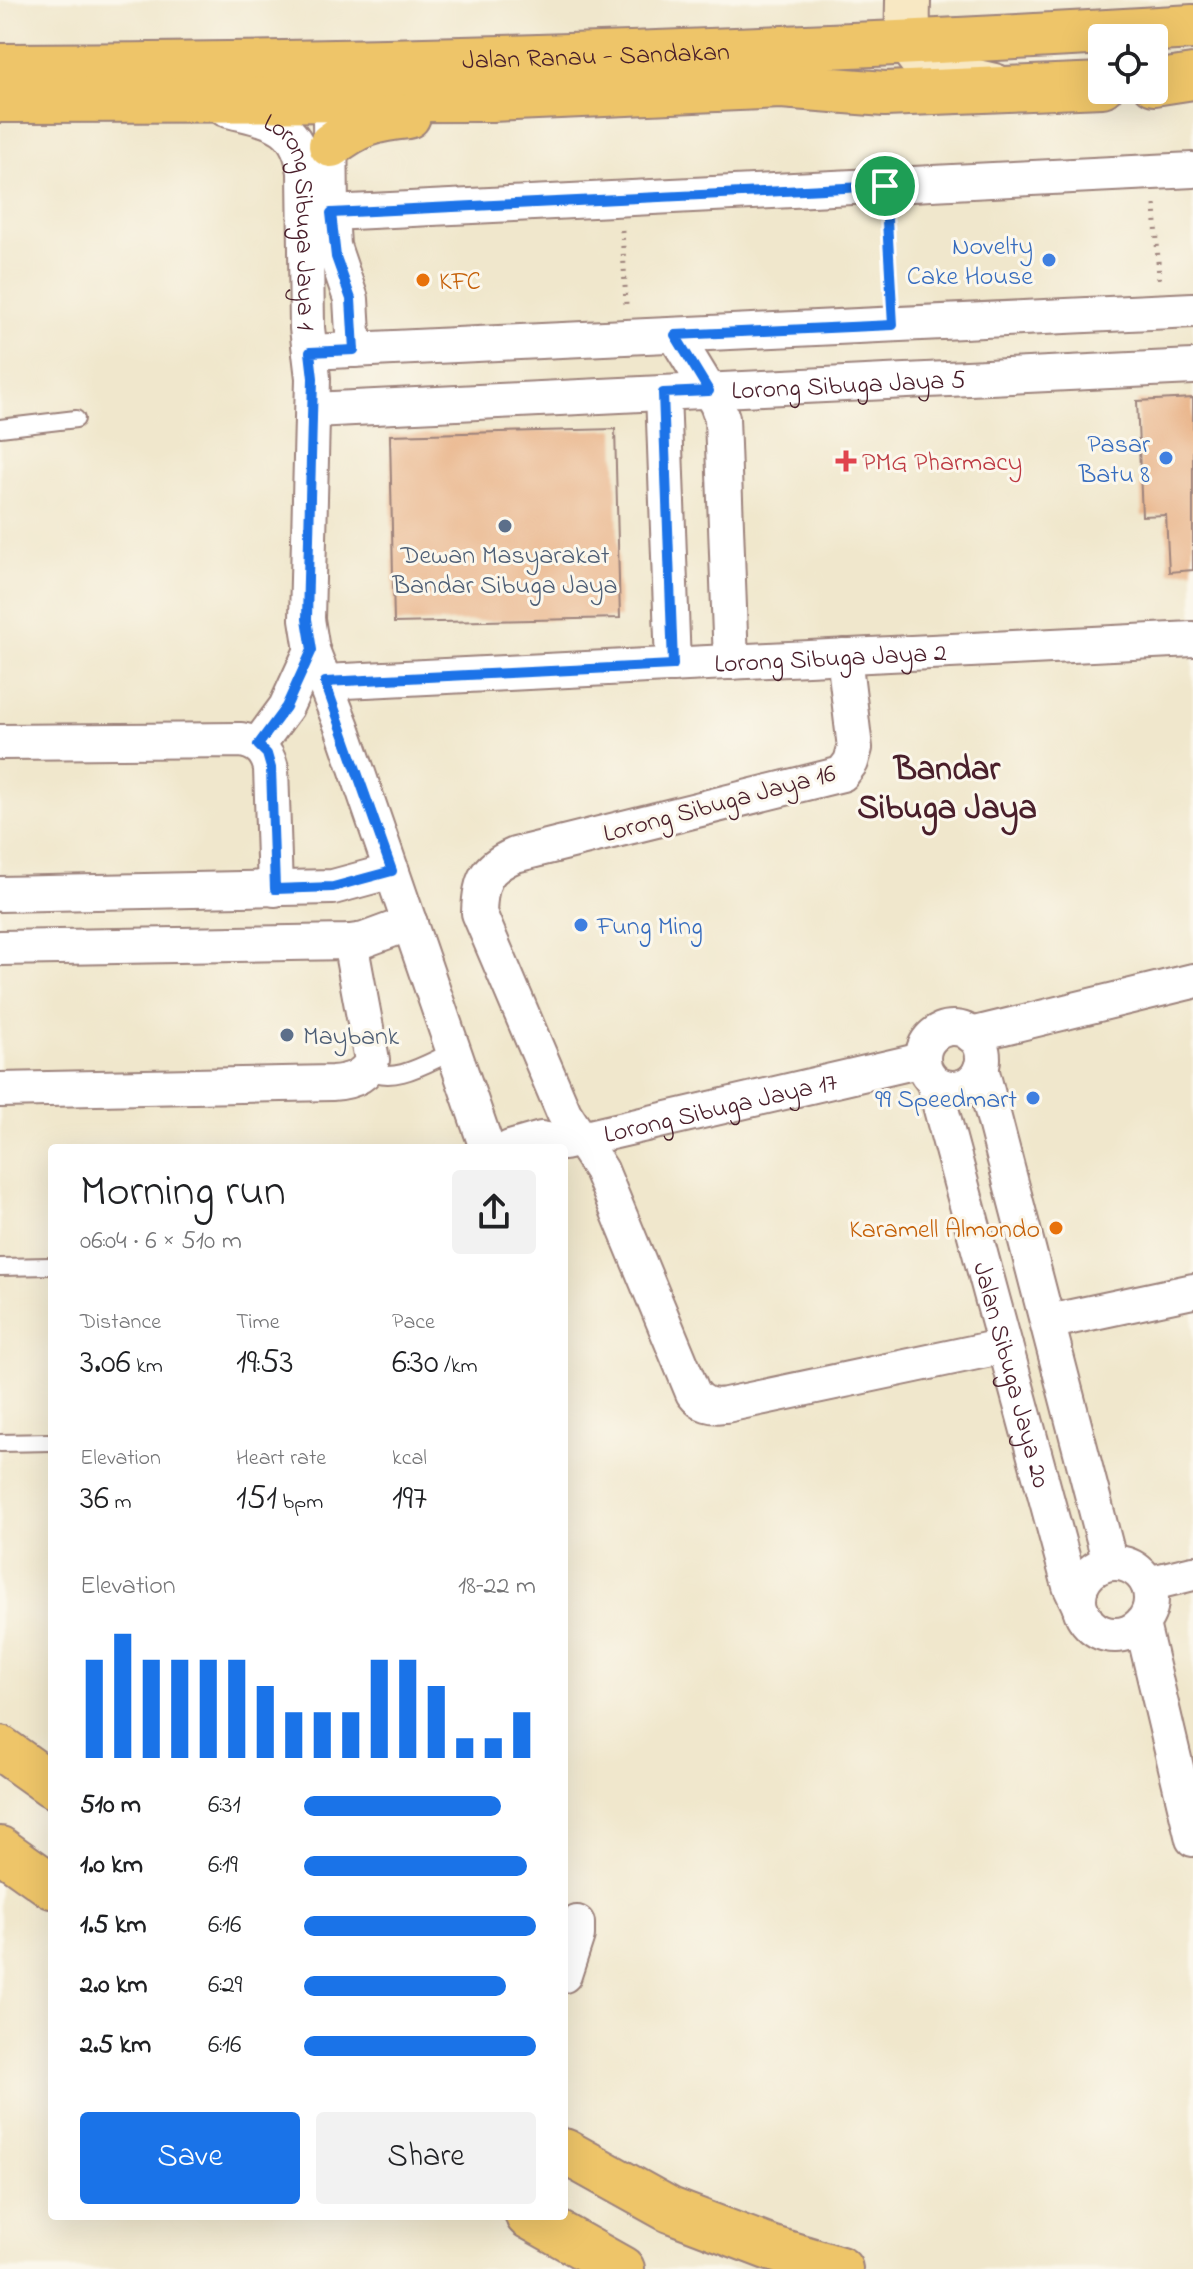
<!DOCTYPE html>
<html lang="en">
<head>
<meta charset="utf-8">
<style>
	body { margin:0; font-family:"Indie Flower",sans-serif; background:#f2f2f2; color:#202124; height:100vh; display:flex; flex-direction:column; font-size:30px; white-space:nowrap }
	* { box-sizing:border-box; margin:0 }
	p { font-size:26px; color:#757577 }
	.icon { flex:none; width:44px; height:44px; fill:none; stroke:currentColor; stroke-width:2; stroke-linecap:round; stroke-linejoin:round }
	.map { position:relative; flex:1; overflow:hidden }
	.side { position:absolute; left:48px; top:1144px; width:520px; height:1076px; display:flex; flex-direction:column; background:#fff; border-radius:8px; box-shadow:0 8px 32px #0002 }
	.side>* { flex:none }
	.tools { position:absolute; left:1088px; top:24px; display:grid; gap:16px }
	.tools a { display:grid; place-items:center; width:80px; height:80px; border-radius:8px; background:#fff; box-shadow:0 8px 32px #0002; font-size:40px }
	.pin { position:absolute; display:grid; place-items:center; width:68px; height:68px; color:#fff; margin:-34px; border:4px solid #fff; border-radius:50%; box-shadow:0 2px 8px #0007 }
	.round { display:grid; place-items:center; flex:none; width:84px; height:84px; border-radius:8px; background:#f2f2f2 }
	.headline { display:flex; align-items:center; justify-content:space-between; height:136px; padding:0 32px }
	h1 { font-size:44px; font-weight:600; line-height:60px }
	.stats { display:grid; grid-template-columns:repeat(3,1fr); gap:12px; height:136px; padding:8px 32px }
	.stats div { display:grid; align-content:center }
	.stats b { font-size:34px; font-weight:600 }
	.stats small { font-size:22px; font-weight:400 }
	.stats p { font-size:22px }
	.chart { height:224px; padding:16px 32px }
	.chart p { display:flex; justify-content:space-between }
	.chart svg { width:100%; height:144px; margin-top:8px; stroke:#1a73e8; stroke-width:6 }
	.action { display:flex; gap:16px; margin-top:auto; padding:16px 32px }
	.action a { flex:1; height:92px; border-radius:8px; background:#1a73e8; color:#fff; font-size:32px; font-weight:600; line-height:92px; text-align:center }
	.action a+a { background:#f2f2f2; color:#202124 }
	ul { padding:0 32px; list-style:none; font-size:26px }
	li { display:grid; grid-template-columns:128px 96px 1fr; align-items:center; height:60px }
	li i { height:20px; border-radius:10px; background:#1a73e8 }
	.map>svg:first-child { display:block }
	.building { fill:#eab78e }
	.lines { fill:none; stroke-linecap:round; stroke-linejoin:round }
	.lane-casing { stroke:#9d837c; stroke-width:20 }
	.street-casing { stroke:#9d837c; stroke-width:38 }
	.secondary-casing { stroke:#9d837c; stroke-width:48 }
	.primary-casing { stroke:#9d837c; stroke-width:48 }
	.highway-casing { stroke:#9d837c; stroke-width:48 }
	.path { stroke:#9d837c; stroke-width:5; stroke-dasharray:2 6; stroke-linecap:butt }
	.lane { stroke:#fff; stroke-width:16 }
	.street { stroke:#fff; stroke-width:34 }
	.secondary { stroke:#f8e8c3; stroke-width:44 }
	.primary { stroke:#eec569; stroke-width:44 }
	.highway { stroke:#eec569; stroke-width:44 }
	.route-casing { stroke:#fff; stroke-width:16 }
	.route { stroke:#1a73e8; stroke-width:10 }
	.shop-dot { fill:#3f7fe0; stroke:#fbf7ec; stroke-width:3 }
	.food-dot { fill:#e8710a; stroke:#fbf7ec; stroke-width:3 }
	.health-dot { fill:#e0444e; stroke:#fbf7ec; stroke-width:3 }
	.service-dot { fill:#5c6f8a; stroke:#fbf7ec; stroke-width:3 }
	.labels { text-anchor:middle; stroke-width:6; stroke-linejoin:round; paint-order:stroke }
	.street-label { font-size:26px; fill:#4a1f2b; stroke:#fbf7ec }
	.shop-label { font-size:26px; fill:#366cbe; stroke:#fbf7ec; text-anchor:end }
	.food-label { font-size:26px; fill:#c56008; stroke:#fbf7ec; text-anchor:start }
	.health-label { font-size:26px; fill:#be3a42; stroke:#fbf7ec; text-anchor:start }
	.service-label { font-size:26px; fill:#4e5e75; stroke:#fbf7ec }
	.district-label { font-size:34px; font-weight:bold; fill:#4a1f2b; stroke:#fbf7ec }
</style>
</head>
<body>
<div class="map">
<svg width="1193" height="2269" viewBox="0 0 1193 2269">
	<rect width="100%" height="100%" fill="#fbf7ec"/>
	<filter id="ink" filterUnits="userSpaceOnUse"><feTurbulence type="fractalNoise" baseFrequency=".0125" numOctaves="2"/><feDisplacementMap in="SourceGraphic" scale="16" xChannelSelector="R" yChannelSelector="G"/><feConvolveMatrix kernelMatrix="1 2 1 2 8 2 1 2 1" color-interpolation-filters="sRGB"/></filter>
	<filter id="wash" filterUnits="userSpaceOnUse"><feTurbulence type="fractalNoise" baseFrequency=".006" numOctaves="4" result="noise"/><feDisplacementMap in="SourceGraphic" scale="32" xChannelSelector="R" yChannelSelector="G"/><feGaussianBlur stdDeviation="1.8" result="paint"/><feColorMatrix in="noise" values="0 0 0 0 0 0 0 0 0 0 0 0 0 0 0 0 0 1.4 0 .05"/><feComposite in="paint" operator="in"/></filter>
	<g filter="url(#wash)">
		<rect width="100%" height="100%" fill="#f0e7cc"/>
		<g id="blocks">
			<!-- building -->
			<g class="building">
				<path d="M1193 398V570L1169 572 1166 515 1142 516 1137 401Z"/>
				<path d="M615 429 620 618 394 623 390 435Z"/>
			</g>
		</g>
	</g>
	<g filter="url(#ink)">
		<use href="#blocks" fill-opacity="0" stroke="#9d837c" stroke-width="2"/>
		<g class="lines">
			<defs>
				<g id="lane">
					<path d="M0 428 76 419"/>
					<path d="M368 1070C395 1085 428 1062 454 1051"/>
					<path d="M0 1267 52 1266"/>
					<path d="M0 1443 52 1442"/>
				</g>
				<g id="street">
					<path id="s1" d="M225 109C269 121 297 120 305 172L307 328 313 378 307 619 312 650 342 727 487 1148"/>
					<path d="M330 119 331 213 333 246 351 299 354 350"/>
					<path d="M331 213 1193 170"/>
					<path d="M675 335 717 404 722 418 731 662"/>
					<path d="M310 352 1193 310"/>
					<path d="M663 393 673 665"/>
					<path id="s2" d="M313 410 1193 367"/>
					<path d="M844 656 855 748 851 762 842 774 515 855C485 868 480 881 479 913L564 1113 601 1170 693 1393C702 1405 712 1407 726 1405L1005 1346"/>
					<path id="s3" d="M325 682 1193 639"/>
					<path d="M0 742 241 740C259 743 267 752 271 768L275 889"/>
					<path d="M258 745 286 707 312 650"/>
					<path d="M0 894 333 887 392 871"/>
					<path d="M0 948 350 942 364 940 410 923"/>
					<circle cx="953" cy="1058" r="30"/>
					<path d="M971 1035 1193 981"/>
					<path d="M981 1068 1110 1563"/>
					<path id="s4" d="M934 1083 1070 1586 1085 1618"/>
					<path d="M0 1090 332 1083C349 1082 366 1077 372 1060L350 942"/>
					<path id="s5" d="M510 1148 541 1139 564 1143 922 1060"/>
					<path d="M1048 1322 1193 1291"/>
					<circle cx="1115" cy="1599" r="36"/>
					<path d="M1148 1584 1193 1573"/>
					<path d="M1142 1624 1193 1839"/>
					<path d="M564 1975 577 1935V1923"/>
				</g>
				<path id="secondary" d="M908 0C908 14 906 32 912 45 924 75 967 79 994 86"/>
				<g id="primary">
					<path d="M0 1748 52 1785"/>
					<path d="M0 1849 52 1886"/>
					<path d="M564 2151 670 2210 770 2248 840 2269"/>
					<path d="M528 2216 622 2269"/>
				</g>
				<g id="highway">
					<path id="s6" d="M0 66C398 65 796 51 1193 27"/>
					<path d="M1154 83 1193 77"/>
					<path d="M0 100 492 99 781 86 885 94 1102 85"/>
					<path d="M331 145C357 125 374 119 408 116"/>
				</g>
			</defs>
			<!-- lane casing -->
			<use href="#lane" class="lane-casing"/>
			<!-- street casing -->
			<use href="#street" class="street-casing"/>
			<!-- secondary casing -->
			<use href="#secondary" class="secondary-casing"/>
			<!-- primary casing -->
			<use href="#primary" class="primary-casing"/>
			<!-- highway casing -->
			<use href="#highway" class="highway-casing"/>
			<!-- path -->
			<g class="path">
				<path d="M1155 205 1159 279"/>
				<path d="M887 218 891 292"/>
				<path d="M622 230 626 304"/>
			</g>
			<!-- lane -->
			<use href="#lane" class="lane"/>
			<!-- street -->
			<use href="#street" class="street"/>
			<!-- secondary -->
			<use href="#secondary" class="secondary"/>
			<!-- primary -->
			<use href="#primary" class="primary"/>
			<!-- highway -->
			<use href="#highway" class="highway"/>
		</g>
	</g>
	<g class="lines" filter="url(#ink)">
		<defs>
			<path id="route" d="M885 186 893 325 675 335 709 391 663 393 673 665 325 682 392 871 333 887 275 889 271 768 267 754 258 745 286 707 312 650 307 619 313 378 310 352 354 350 351 299 336 257 331 213Z"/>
		</defs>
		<!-- route casing -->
		<use href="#route" class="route-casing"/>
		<!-- route -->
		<use href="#route" class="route"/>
	</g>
	<!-- markers -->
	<g class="shop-dot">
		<circle cx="1049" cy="260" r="8"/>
		<circle cx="1166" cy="458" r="8"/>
		<circle cx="581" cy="925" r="8"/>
		<circle cx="1033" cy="1098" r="8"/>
	</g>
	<g class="food-dot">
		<circle cx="423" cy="280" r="8"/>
		<circle cx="1056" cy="1228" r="8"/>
	</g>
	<path class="health-dot" d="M842 449h8v8h8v8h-8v8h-8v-8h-8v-8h8z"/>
	<g class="service-dot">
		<circle cx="505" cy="526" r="8"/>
		<circle cx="287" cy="1035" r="8"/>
	</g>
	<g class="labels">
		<!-- street labels -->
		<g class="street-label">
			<text dy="9" stroke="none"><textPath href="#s6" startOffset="596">Jalan Ranau - Sandakan</textPath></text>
			<text dy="9" stroke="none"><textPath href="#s1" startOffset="156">Lorong Sibuga Jaya 1</textPath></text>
			<text dy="9" stroke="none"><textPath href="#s2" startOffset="536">Lorong Sibuga Jaya 5</textPath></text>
			<text dy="9" stroke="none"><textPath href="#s3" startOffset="506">Lorong Sibuga Jaya 2</textPath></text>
			<text transform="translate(719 802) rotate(-15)" y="9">Lorong Sibuga Jaya 16</text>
			<text dy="9" stroke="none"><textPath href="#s5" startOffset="216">Lorong Sibuga Jaya 17</textPath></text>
			<text dy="9" stroke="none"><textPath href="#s4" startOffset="302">Jalan Sibuga Jaya 20</textPath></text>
		</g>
		<!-- shop labels -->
		<g class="shop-label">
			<text x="1033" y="254">Novelty<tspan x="1033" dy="30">Cake House</tspan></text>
			<text x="1150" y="452">Pasar<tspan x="1150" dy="30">Batu 8</tspan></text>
			<text x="597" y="934" text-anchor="start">Fung Ming</text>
			<text x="1017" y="1107">99 Speedmart</text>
		</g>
		<!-- food labels -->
		<g class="food-label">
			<text x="439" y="289">KFC</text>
			<text x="1040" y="1237" text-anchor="end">Karamell Almondo</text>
		</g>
		<!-- health labels -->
		<g class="health-label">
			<text x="862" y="470">PMG Pharmacy</text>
		</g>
		<!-- service labels -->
		<g class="service-label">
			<text x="505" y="563">Dewan Masyarakat<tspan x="505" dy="30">Bandar Sibuga Jaya</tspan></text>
			<text x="303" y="1044" text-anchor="start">Maybank</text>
		</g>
		<!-- district labels -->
		<g class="district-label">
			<text x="947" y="779">Bandar<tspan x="947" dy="39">Sibuga Jaya</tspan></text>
		</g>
	</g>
</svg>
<div class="tools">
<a><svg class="icon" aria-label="locate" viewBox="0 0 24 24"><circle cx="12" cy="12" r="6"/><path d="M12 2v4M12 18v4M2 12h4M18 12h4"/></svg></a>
</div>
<div class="pin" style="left:885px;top:186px;background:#1e9e55"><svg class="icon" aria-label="arrive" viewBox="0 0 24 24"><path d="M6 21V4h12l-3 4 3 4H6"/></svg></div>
<section class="side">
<div class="headline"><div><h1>Morning run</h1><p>06:04 · 6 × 510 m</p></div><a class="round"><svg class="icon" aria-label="share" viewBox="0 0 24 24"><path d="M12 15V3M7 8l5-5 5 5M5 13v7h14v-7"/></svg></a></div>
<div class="stats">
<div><p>Distance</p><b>3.06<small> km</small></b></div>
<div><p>Time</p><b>19:53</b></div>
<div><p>Pace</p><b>6:30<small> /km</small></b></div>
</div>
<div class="stats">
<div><p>Elevation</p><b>36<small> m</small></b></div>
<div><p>Heart rate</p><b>151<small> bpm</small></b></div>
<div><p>kcal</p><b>197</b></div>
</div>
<div class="chart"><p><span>Elevation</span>18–22 m</p>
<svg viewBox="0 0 160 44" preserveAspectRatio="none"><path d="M5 44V14M15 44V6M25 44V14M35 44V14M45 44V14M55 44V14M65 44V22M75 44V30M85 44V30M95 44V30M105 44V14M115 44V14M125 44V22M135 44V38M145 44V38M155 44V30"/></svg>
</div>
<ul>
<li><b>510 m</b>6:31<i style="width:85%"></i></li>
<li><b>1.0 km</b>6:19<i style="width:96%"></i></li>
<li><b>1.5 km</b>6:16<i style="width:100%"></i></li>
<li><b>2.0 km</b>6:29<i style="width:87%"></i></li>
<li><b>2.5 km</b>6:16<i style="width:100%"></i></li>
</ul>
<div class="action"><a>Save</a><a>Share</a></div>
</section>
</div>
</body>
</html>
